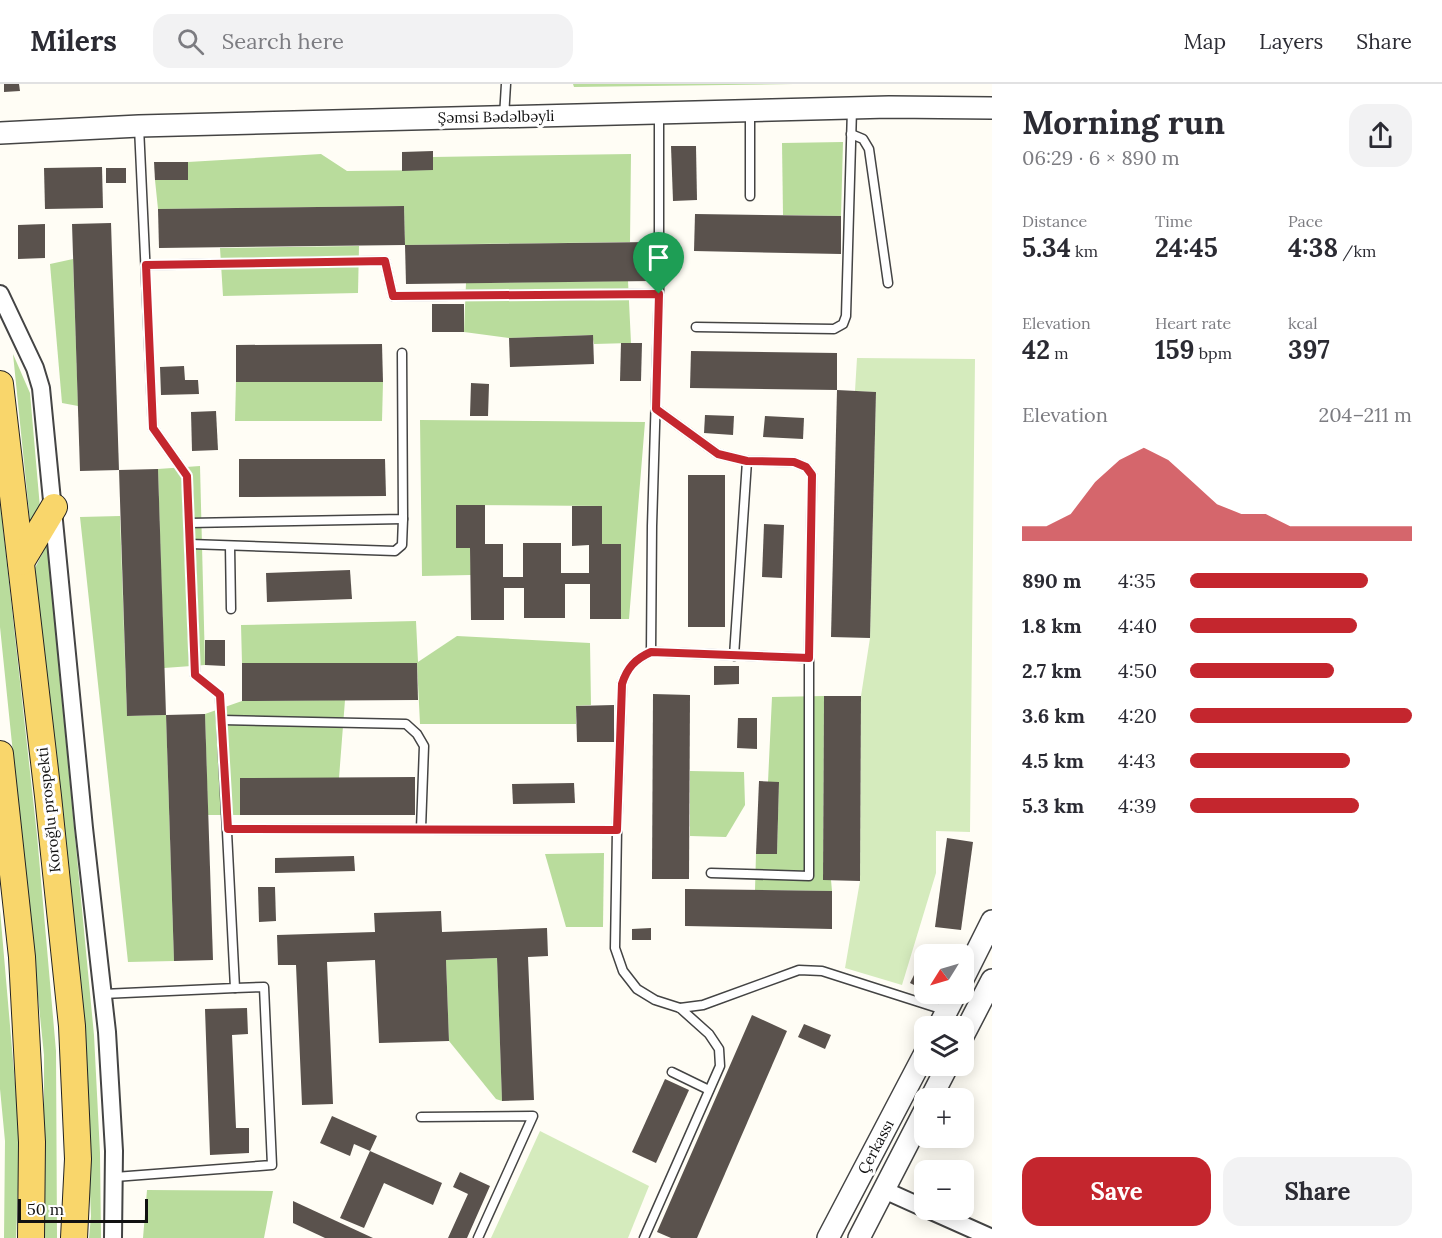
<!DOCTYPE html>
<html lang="en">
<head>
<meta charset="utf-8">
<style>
	body { margin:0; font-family:Lora,serif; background:#f2f2f3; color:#2b2b33; height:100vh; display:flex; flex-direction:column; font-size:22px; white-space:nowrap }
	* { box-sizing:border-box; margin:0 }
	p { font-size:20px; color:#7c7c81 }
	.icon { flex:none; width:33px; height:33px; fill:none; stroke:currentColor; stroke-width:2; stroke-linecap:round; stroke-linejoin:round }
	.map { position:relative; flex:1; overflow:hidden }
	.drawer { display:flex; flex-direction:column; background:#fff; width:450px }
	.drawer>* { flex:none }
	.needle { width:39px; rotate:233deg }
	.tools { position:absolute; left:914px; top:860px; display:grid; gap:12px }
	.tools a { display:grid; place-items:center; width:60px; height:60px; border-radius:12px; background:#fff; box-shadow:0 3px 15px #0003; font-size:30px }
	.scale { position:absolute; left:18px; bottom:15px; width:130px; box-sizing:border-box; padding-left:6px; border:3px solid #111; border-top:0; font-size:16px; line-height:21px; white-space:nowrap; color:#111; -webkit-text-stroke:4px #fff; paint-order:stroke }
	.pin { position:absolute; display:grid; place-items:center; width:51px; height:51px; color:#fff; margin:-62px -26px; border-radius:50% 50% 50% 0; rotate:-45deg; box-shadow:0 0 6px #0007 }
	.pin .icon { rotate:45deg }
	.round { display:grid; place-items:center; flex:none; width:63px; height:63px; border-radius:18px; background:#f2f2f3 }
	.head { display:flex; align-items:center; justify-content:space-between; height:102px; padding:0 30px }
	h1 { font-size:33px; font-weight:700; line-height:45px }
	.stats { display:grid; grid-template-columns:repeat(3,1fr); gap:9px; height:102px; padding:6px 30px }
	.stats div { display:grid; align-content:center }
	.stats b { font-size:26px; font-weight:700 }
	.stats small { font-size:16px; font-weight:400 }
	.stats p { font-size:16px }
	.chart { height:168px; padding:12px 30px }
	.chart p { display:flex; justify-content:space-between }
	.chart svg { width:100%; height:108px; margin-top:6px; fill:#c4262e; opacity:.7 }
	.primary-button { display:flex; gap:12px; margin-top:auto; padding:12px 30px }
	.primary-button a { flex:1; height:69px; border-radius:18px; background:#c4262e; color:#fff; font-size:24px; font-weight:700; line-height:69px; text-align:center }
	.primary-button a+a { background:#f2f2f3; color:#2b2b33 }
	ul { padding:0 30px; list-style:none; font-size:20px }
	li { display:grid; grid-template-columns:96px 72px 1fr; align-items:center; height:45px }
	li i { height:15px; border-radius:8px; background:#c4262e }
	header { display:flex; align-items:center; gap:36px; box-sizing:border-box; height:84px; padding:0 30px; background:#fff; border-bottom:2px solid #e1e1e2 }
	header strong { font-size:28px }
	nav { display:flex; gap:33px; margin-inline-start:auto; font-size:21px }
	.search { width:420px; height:54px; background:#f2f2f3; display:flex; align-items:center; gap:15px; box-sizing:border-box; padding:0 21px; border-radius:18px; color:#7c7c81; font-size:22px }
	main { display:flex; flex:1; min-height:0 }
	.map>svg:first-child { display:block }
	.green { fill:#d5ebbd }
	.forest { fill:#b9dc9c }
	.building { fill:#5a524d }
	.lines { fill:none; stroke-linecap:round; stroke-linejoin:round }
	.service-casing { stroke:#444; stroke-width:11 }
	.minor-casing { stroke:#444; stroke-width:20 }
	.tertiary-casing { stroke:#444; stroke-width:24 }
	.primary-casing { stroke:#222; stroke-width:28 }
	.service { stroke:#fff; stroke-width:8 }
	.minor { stroke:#fff; stroke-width:16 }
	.tertiary { stroke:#fff; stroke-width:21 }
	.primary { stroke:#f9d66b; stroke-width:26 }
	.route-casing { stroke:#fff; stroke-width:12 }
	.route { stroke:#c4262e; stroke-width:8 }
	.labels { text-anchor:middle; stroke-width:6; stroke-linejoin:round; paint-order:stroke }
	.street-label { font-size:15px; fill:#111; stroke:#fff }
</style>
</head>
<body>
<header>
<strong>Milers</strong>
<div class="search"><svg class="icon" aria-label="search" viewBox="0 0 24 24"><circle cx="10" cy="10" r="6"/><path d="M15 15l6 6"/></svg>Search here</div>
<nav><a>Map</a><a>Layers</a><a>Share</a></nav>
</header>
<main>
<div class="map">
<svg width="992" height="1154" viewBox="0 0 992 1154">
	<rect width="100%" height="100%" fill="#fffdf5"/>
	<!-- green -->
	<g class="green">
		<path d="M857 274 975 275 970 748 936 747V789L902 901 845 884 860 797 861 612 870 554 876 308 855 307Z"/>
		<path d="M540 1047 649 1102 628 1154H491Z"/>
	</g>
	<!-- forest -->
	<g class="forest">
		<path d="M573 0H794L574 3Z"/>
		<path d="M843 58 841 132 783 131 782 59Z"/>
		<path d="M321 70 347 87 433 86V73L631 70 630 158 405 161 404 122 158 125 155 96H188V78Z"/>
		<path d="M359 162 358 209 223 212 220 164Z"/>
		<path d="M73 175 78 322 62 319 50 180Z"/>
		<path d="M628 197 631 259 594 260 592 251 509 254 464 248 466 199Z"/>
		<path d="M13 270 30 309 40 424 31 447Z"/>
		<path d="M236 298H383L382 337H235Z"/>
		<path d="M420 336 645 338 629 535H621V460H602V422L456 421V464H470L471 491 422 492Z"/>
		<path d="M200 382 205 581 164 584 158 385Z"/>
		<path d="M0 417 37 751 56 967 57 1154H44V971L0 543Z"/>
		<path d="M120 432 127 632 166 631 174 877 128 878 80 433Z"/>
		<path d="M47 460 94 951 100 1069 101 1154H89L91 1132 82 922 35 484Z"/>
		<path d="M416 537 418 578 457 552 590 559 591 621 576 622V640H420L417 579H242L241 541Z"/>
		<path d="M824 612 823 796H831L832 807 755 806 756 770H777L779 698H768L772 613Z"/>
		<path d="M345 616 339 694H240V731H208L205 630 242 617Z"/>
		<path d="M690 687 744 688 745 721 726 753 690 752Z"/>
		<path d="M604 769 603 843H566L545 770Z"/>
		<path d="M0 826 20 1057 16 1154H4L5 1057 0 1005Z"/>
		<path d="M497 874 502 1017 496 1015 449 957 446 876Z"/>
		<path d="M147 1106 273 1107 264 1154H143Z"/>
	</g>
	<!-- building -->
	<g class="building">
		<path d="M4 0H19L20 7 4 8Z"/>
		<path d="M671 62H696L697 116 673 117Z"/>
		<path d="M433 67V86L402 87V68Z"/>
		<path d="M154 78H188V96H155Z"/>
		<path d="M102 83 103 124 45 125 44 84Z"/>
		<rect x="106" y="84" width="20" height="15"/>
		<path d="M404 122 405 161 159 164 158 125Z"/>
		<path d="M695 130 841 132V170L694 167Z"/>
		<path d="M111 139 119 386 80 387 72 140Z"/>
		<path d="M45 140V174L18 175V141Z"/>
		<path d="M651 158 652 197 406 200 405 161Z"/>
		<rect x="432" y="220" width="32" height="28"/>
		<path d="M593 251 594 280 510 283 509 254Z"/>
		<path d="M621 259H642L641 297H620Z"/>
		<path d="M382 260 383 298H236V261Z"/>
		<path d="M691 267 837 269V306L690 304Z"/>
		<path d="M184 282 185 296H198L199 310 161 311 160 283Z"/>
		<path d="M471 299 489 300 488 332H470Z"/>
		<path d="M837 306 876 308 870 554 831 553Z"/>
		<path d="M216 327 218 366 192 367 191 328Z"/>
		<path d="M705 331 734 332 733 351 704 349Z"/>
		<path d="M765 332 804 334 803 355 763 353Z"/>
		<path d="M239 375H385L386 412 239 413Z"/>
		<path d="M158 385 166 631 127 632 119 386Z"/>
		<rect x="688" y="391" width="37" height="152"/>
		<path d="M456 421H485V460H503V493H523V459H561V489H589V461L572 462V422H602V460H621V535H590V500H565V534H524V504H504V536H471L470 464H456Z"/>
		<path d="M764 440 784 441 782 494 762 493Z"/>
		<path d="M350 486 352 515 267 518 266 489Z"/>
		<path d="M205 556H225V582L205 581Z"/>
		<path d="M242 579H417L418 616 242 617Z"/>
		<path d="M714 582H739V600L714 601Z"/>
		<path d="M653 610 690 611 689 795H652Z"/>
		<path d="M824 612H861L860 797 823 796Z"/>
		<path d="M614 621V658H577L576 622Z"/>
		<path d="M205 630 213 876 174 877 166 631Z"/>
		<path d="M738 634H757V665L737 664Z"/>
		<path d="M415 693V731H240V694Z"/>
		<path d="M759 697 779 698 777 770H756Z"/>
		<path d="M574 699 575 719 513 720 512 700Z"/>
		<path d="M947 754 973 758 961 846 935 843Z"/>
		<path d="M354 772 355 787 275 789V774Z"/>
		<path d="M258 803H275L276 837 259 838Z"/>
		<path d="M685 805 832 807V845L685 842Z"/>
		<path d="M441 827 442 848 547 844 548 872 528 873 534 1016 502 1017 497 874 446 876 449 957 379 959 375 876 327 878 333 1020 302 1021 296 881H278L277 851 375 848 374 829Z"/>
		<path d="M651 844V856H632V845Z"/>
		<path d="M924 871V906L910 899Z"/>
		<path d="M247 924 248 950 232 951 236 1044H249V1069L210 1071 205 925Z"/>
		<path d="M752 931 787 947 697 1154H671L657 1148Z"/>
		<path d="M804 940 831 951 825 965 798 953Z"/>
		<path d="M665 995 689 1006 656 1079 632 1068Z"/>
		<path d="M332 1032 377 1052 370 1067 354 1060 350 1072 320 1059Z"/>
		<path d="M370 1067 442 1099 433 1121 384 1099 364 1144 340 1134Z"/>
		<path d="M460 1088 490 1102 467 1154H448L468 1110 453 1103Z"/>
		<path d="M293 1117 373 1154H325L293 1139Z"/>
	</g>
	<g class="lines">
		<defs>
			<g id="service">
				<path d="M504 33 506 0"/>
				<path d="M851 50 863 55 869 65 888 199"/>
				<path d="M750 112V27"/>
				<path d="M146 181 385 177 393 212 659 210"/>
				<path d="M696 243 834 245 843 240 846 232 852 25"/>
				<path d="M656 325 718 370 747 377 794 378 806 383 812 391 809 574"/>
				<path d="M189 439 403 435 402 269"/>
				<path d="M190 460 395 467 402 461 403 435"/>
				<path d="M230 462 231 525"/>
				<path d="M651 568 652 442 659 210V29"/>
				<path d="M734 572 747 377"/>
				<path d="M222 636 406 640 417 650 424 662 421 745"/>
				<path d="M228 745 617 746 622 600C627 584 635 575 651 568L809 574V792L711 789"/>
				<path d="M617 746 615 864 623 887 637 905 655 916 680 924 709 950 719 965 720 982 644 1154"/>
				<path d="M103 910 235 904 220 611 195 591 187 392 153 344 139 43"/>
				<path d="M680 924 703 921 799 886 822 887 947 927"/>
				<path d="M672 988 709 1006"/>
				<path d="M421 1033 533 1032 478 1154"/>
				<path d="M115 1093 272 1081 264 903 235 904"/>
			</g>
			<g id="minor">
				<path d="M0 210 35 284 41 304 84 744 107 948 114 1067 113 1154"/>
				<path d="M884 1106 924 1124"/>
				<path d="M927 1125 992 1154"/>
			</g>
			<g id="tertiary">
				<path d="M0 49 139 42 889 23 992 24"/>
				<path d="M963 895 992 837"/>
				<path d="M939 942 956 909"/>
				<path d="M963 952 992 896"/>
				<path d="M931 1014 948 981"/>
				<path d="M828 1154 924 971"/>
				<path d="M859 1154 924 1028"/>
			</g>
			<g id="primary">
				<path d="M0 300 48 712 72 942 78 1075 74 1154"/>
				<path d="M21 478 54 423"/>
				<path d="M0 670 22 873 32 1058 31 1154"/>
			</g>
		</defs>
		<!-- service casing -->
		<use href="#service" class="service-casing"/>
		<!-- minor casing -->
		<use href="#minor" class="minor-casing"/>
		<!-- tertiary casing -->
		<use href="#tertiary" class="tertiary-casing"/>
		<!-- primary casing -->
		<use href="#primary" class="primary-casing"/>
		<!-- service -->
		<use href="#service" class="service"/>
		<!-- minor -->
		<use href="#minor" class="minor"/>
		<!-- tertiary -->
		<use href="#tertiary" class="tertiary"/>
		<!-- primary -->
		<use href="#primary" class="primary"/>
	</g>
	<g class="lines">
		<defs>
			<path id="route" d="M385 177 393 212 659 210 656 325 718 370 747 377 794 378 806 383 812 391 809 574 651 568C635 575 627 584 622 600L617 746 228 745 220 611 195 591 187 392 153 344 146 181Z"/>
		</defs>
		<!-- route casing -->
		<use href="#route" class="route-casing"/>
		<!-- route -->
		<use href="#route" class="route"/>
	</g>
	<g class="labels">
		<!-- street labels -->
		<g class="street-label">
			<text transform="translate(496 33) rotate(-1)" y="5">Şəmsi Bədəlbəyli</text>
			<text transform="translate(49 726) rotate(-96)" y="5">Koroğlu prospekti</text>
			<text transform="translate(876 1063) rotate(-62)" y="5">Çerkassı</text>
		</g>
	</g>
</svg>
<div class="tools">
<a><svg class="needle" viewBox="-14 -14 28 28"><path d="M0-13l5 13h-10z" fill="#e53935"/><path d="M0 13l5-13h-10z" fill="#7c7c81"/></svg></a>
<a><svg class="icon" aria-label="layers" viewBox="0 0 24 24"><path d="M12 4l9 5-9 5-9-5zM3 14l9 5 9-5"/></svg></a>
<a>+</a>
<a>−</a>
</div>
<div class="scale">50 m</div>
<div class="pin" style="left:659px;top:210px;background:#1e9e55"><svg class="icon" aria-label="arrive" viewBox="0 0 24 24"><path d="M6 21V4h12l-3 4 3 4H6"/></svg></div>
</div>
<section class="drawer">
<div class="head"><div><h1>Morning run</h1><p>06:29 · 6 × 890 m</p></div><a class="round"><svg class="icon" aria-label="share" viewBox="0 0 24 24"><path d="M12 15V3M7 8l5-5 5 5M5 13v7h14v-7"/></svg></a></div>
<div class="stats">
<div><p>Distance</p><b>5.34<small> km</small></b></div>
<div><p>Time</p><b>24:45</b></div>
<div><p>Pace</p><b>4:38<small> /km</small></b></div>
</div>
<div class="stats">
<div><p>Elevation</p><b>42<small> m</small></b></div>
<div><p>Heart rate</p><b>159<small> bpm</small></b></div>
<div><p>kcal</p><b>397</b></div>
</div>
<div class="chart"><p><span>Elevation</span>204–211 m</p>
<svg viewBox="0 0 160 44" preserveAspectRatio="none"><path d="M0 44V38L10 38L20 33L30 20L40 11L50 6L60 11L70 20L80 29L90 33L100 33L110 38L120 38L130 38L140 38L150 38L160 38V44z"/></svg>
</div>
<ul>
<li><b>890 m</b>4:35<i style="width:80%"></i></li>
<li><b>1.8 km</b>4:40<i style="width:75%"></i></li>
<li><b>2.7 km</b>4:50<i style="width:65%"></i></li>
<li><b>3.6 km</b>4:20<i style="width:100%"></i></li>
<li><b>4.5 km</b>4:43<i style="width:72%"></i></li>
<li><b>5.3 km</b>4:39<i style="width:76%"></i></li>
</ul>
<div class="primary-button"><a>Save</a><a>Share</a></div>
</section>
</main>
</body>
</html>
